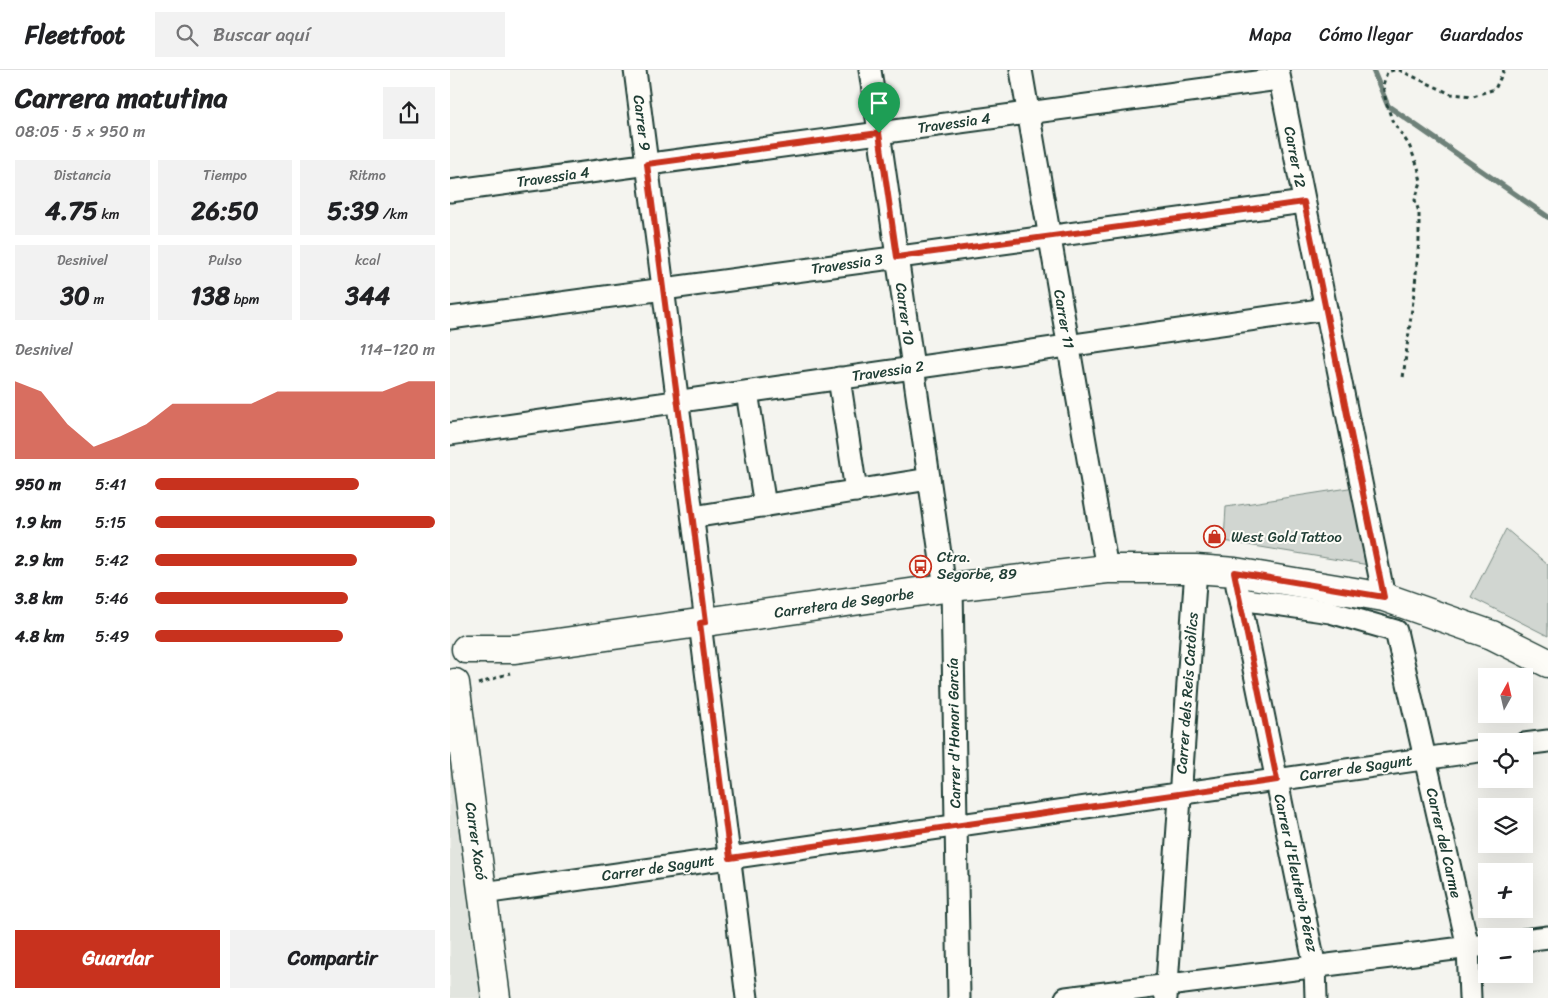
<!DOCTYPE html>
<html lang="es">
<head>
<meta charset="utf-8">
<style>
	body { margin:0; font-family:Sriracha,sans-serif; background:#f2f2f2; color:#202124; height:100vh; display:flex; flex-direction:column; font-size:19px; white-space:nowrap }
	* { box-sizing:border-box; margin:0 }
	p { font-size:16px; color:#757577 }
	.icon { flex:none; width:28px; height:28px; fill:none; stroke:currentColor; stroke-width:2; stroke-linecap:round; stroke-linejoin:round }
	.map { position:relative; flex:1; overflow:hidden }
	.sheet { display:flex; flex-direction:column; background:#fff; width:450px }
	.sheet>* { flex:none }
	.needle { width:32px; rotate:8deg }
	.tools { position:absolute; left:1028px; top:598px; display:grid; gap:10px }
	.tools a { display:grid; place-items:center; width:55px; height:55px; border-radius:0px; background:#fff; box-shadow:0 5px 20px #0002; font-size:25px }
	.pin { position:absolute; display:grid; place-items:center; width:42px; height:42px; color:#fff; margin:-51px -21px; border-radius:50% 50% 50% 0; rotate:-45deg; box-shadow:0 0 5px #0007 }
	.pin .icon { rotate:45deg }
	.round { display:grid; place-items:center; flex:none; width:52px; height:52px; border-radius:0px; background:#f2f2f2 }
	.head { display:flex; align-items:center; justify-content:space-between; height:85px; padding:0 15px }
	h1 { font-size:28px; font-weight:800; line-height:38px }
	.stats { display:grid; grid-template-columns:repeat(3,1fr); gap:8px; height:85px; padding:5px 15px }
	.stats div { display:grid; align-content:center; border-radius:0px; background:#f2f2f2; text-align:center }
	.stats b { font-size:25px; font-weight:800 }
	.stats small { font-size:14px; font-weight:400 }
	.stats p { font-size:14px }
	.chart { height:140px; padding:10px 15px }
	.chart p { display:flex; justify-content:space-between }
	.chart svg { width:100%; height:90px; margin-top:5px; fill:#c8321e; opacity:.7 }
	.button { display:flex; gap:10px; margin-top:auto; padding:10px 15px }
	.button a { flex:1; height:58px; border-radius:0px; background:#c8321e; color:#fff; font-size:20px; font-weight:800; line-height:58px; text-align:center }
	.button a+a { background:#f2f2f2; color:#202124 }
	ul { padding:0 15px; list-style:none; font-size:16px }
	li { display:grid; grid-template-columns:80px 60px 1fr; align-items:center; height:38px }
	li i { height:12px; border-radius:6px; background:#c8321e }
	header { display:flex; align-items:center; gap:30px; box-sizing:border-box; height:70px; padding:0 25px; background:#fff; border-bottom:1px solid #e0e0e0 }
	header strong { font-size:24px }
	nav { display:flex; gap:28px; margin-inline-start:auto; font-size:18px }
	.search { width:350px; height:45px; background:#f2f2f2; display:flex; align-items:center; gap:12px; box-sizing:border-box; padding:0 18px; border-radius:0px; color:#757577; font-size:19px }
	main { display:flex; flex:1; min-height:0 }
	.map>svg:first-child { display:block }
	.built { fill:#e2e5df }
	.green { fill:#d1d6d1; stroke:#788a82 }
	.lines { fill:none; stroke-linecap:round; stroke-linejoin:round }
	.stream { stroke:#6e8179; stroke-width:5.5 }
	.street-casing { stroke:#1f3d34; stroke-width:25 }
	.secondary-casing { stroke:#1f3d34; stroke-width:31 }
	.path { stroke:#1f3d34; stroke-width:3; stroke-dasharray:4 4; stroke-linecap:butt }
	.street { stroke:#fdfcf7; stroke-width:21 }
	.secondary { stroke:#fdfcf7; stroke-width:28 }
	.route-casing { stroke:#fff; stroke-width:10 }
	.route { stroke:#c8321e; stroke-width:6 }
	.labels { text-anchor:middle; stroke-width:4; stroke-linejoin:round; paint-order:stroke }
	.street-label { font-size:15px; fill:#1f3d34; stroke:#fdfcf7 }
	.poi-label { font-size:15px; fill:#1f3d34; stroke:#fdfcf7; text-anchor:start }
</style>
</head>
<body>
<header>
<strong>Fleetfoot</strong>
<div class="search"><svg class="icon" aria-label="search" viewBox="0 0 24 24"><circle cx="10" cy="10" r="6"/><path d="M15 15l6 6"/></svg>Buscar aquí</div>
<nav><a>Mapa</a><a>Cómo llegar</a><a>Guardados</a></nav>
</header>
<main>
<section class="sheet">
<div class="head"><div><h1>Carrera matutina</h1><p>08:05 · 5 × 950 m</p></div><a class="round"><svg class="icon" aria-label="share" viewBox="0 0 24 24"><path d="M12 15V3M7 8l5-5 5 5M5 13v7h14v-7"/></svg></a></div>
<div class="stats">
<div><p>Distancia</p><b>4.75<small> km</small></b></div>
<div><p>Tiempo</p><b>26:50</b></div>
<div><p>Ritmo</p><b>5:39<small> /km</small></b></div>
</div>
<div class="stats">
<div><p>Desnivel</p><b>30<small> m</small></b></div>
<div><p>Pulso</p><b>138<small> bpm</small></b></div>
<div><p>kcal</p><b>344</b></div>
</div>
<div class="chart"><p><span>Desnivel</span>114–120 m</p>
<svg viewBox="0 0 160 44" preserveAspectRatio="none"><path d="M0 44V6L10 11L20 27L30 38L40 33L50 27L60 17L70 17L80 17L90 17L100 11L110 11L120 11L130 11L140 11L150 6L160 6V44z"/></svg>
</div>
<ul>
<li><b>950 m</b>5:41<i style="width:73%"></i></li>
<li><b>1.9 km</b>5:15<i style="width:100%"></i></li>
<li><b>2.9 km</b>5:42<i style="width:72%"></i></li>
<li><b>3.8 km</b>5:46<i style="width:69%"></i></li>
<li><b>4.8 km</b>5:49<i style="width:67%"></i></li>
</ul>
<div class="button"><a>Guardar</a><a>Compartir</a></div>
</section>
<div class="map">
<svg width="1098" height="928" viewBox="0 0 1098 928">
	<rect width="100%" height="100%" fill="#f4f4ef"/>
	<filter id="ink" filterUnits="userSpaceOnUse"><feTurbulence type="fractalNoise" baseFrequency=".02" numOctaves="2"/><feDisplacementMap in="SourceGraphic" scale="10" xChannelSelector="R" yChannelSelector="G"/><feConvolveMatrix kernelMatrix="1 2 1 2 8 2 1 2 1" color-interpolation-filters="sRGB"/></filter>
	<g filter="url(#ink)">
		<!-- built -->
		<path class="built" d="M0 682 32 928H0Z"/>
		<!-- green -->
		<g class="green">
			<path d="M905 417 919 495 774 471 776 437Z"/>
			<path d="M1056 459 1098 495V566L1021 527Z"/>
		</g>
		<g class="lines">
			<!-- stream -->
			<path class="stream" d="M923 0 938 36 1098 147"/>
			<defs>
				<g id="street">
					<path d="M185 0 256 552"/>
					<path d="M420 0 495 518"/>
					<path d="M571 0 657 499"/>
					<path d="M828 0 934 527"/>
					<path d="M0 121 829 9"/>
					<path d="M0 248 854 132"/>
					<path d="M389 308 406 421"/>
					<path d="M297 322 315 436"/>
					<path d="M0 364 876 239"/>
					<path d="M243 447 479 409"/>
					<path d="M787 516 865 897 866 928"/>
					<path d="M502 517 509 928"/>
					<path d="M790 529 880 542 946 561 1018 877 1020 928"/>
					<path d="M250 553 297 928"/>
					<path d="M1074 674 1098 671"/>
					<path d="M33 823 1036 680"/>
					<path d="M1074 870 1098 867"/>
					<path d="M616 928 1036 875"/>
					<path d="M716 928 746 499"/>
				</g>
				<g id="secondary">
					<path d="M16 579H65L502 517 657 499H746L785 502 934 527 1042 565 1098 593"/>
					<path d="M5 613 46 928"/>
				</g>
			</defs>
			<!-- street casing -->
			<use href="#street" class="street-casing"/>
			<!-- secondary casing -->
			<use href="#secondary" class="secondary-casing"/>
			<!-- path -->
			<g class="path">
				<path d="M944 0 937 2 933 15 936 32 942 50 959 75 968 97 971 112 965 130 969 142V170L965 215 953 308"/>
				<path d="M949 0 1001 24 1023 26 1045 19 1054 0"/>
				<path d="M28 614 60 603"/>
			</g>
			<!-- street -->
			<use href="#street" class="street"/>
			<!-- secondary -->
			<use href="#secondary" class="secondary"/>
		</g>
	</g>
	<g class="lines" filter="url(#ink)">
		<defs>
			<path id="route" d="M429 63 447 187 854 132 934 527 784 502 827 710 280 788 250 553 256 552 197 94Z"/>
		</defs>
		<!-- route casing -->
		<use href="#route" class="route-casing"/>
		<!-- route -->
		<use href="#route" class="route"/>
	</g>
	<!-- icons -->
	<defs>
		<symbol id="shop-ring" viewBox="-11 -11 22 22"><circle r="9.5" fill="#fdfcf7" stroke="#c8321e" stroke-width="1.5"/><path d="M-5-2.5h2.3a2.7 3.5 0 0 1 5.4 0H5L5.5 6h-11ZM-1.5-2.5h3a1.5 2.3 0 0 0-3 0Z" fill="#c8321e"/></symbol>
		<symbol id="bus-ring" viewBox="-11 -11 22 22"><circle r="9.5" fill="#fdfcf7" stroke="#c8321e" stroke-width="1.5"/><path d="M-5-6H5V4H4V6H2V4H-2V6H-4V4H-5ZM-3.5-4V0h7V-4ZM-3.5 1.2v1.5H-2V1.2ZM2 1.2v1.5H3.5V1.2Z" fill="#c8321e"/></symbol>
	</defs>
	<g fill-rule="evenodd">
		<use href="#shop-ring" x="752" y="454" width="25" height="25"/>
		<use href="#bus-ring" x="458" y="484" width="25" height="25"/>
	</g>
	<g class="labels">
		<!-- street labels -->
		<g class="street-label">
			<text transform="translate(192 53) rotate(83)" y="5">Carrer 9</text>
			<text transform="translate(504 53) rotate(-8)" y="5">Travessia 4</text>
			<text transform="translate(845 87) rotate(79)" y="5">Carrer 12</text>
			<text transform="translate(103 107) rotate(-8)" y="5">Travessia 4</text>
			<text transform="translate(397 194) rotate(-8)" y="5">Travessia 3</text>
			<text transform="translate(455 244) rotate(82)" y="5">Carrer 10</text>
			<text transform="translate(614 249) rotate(80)" y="5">Carrer 11</text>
			<text transform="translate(438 301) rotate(-8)" y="5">Travessia 2</text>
			<text transform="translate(394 533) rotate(-8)" y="5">Carretera de Segorbe</text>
			<text transform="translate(737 623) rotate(-86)" y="5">Carrer dels Reis Catòlics</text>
			<text transform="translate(504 663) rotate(-91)" y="5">Carrer d'Honori García</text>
			<text transform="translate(906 698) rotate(-8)" y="5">Carrer de Sagunt</text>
			<text transform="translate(26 771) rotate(82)" y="5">Carrer Xacó</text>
			<text transform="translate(994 773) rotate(77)" y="5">Carrer del Carme</text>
			<text transform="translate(208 798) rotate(-8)" y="5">Carrer de Sagunt</text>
			<text transform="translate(846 803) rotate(78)" y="5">Carrer d'Eleuterio Pérez</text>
		</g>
		<!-- poi labels -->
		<g class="poi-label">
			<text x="781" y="472">West Gold Tattoo</text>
			<text x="487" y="492">Ctra.<tspan x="487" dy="17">Segorbe, 89</tspan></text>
		</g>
	</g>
</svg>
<div class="tools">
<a><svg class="needle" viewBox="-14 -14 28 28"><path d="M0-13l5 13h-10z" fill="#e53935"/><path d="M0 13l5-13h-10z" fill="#757577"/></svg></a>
<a><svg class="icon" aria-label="locate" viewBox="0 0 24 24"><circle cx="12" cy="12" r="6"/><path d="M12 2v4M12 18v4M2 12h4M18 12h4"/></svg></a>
<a><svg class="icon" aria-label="layers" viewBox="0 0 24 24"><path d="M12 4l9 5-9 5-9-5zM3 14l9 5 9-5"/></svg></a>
<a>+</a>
<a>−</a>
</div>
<div class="pin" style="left:429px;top:63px;background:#1e9e55"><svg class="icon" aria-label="arrive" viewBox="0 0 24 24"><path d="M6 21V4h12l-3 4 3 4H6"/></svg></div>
</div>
</main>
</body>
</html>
